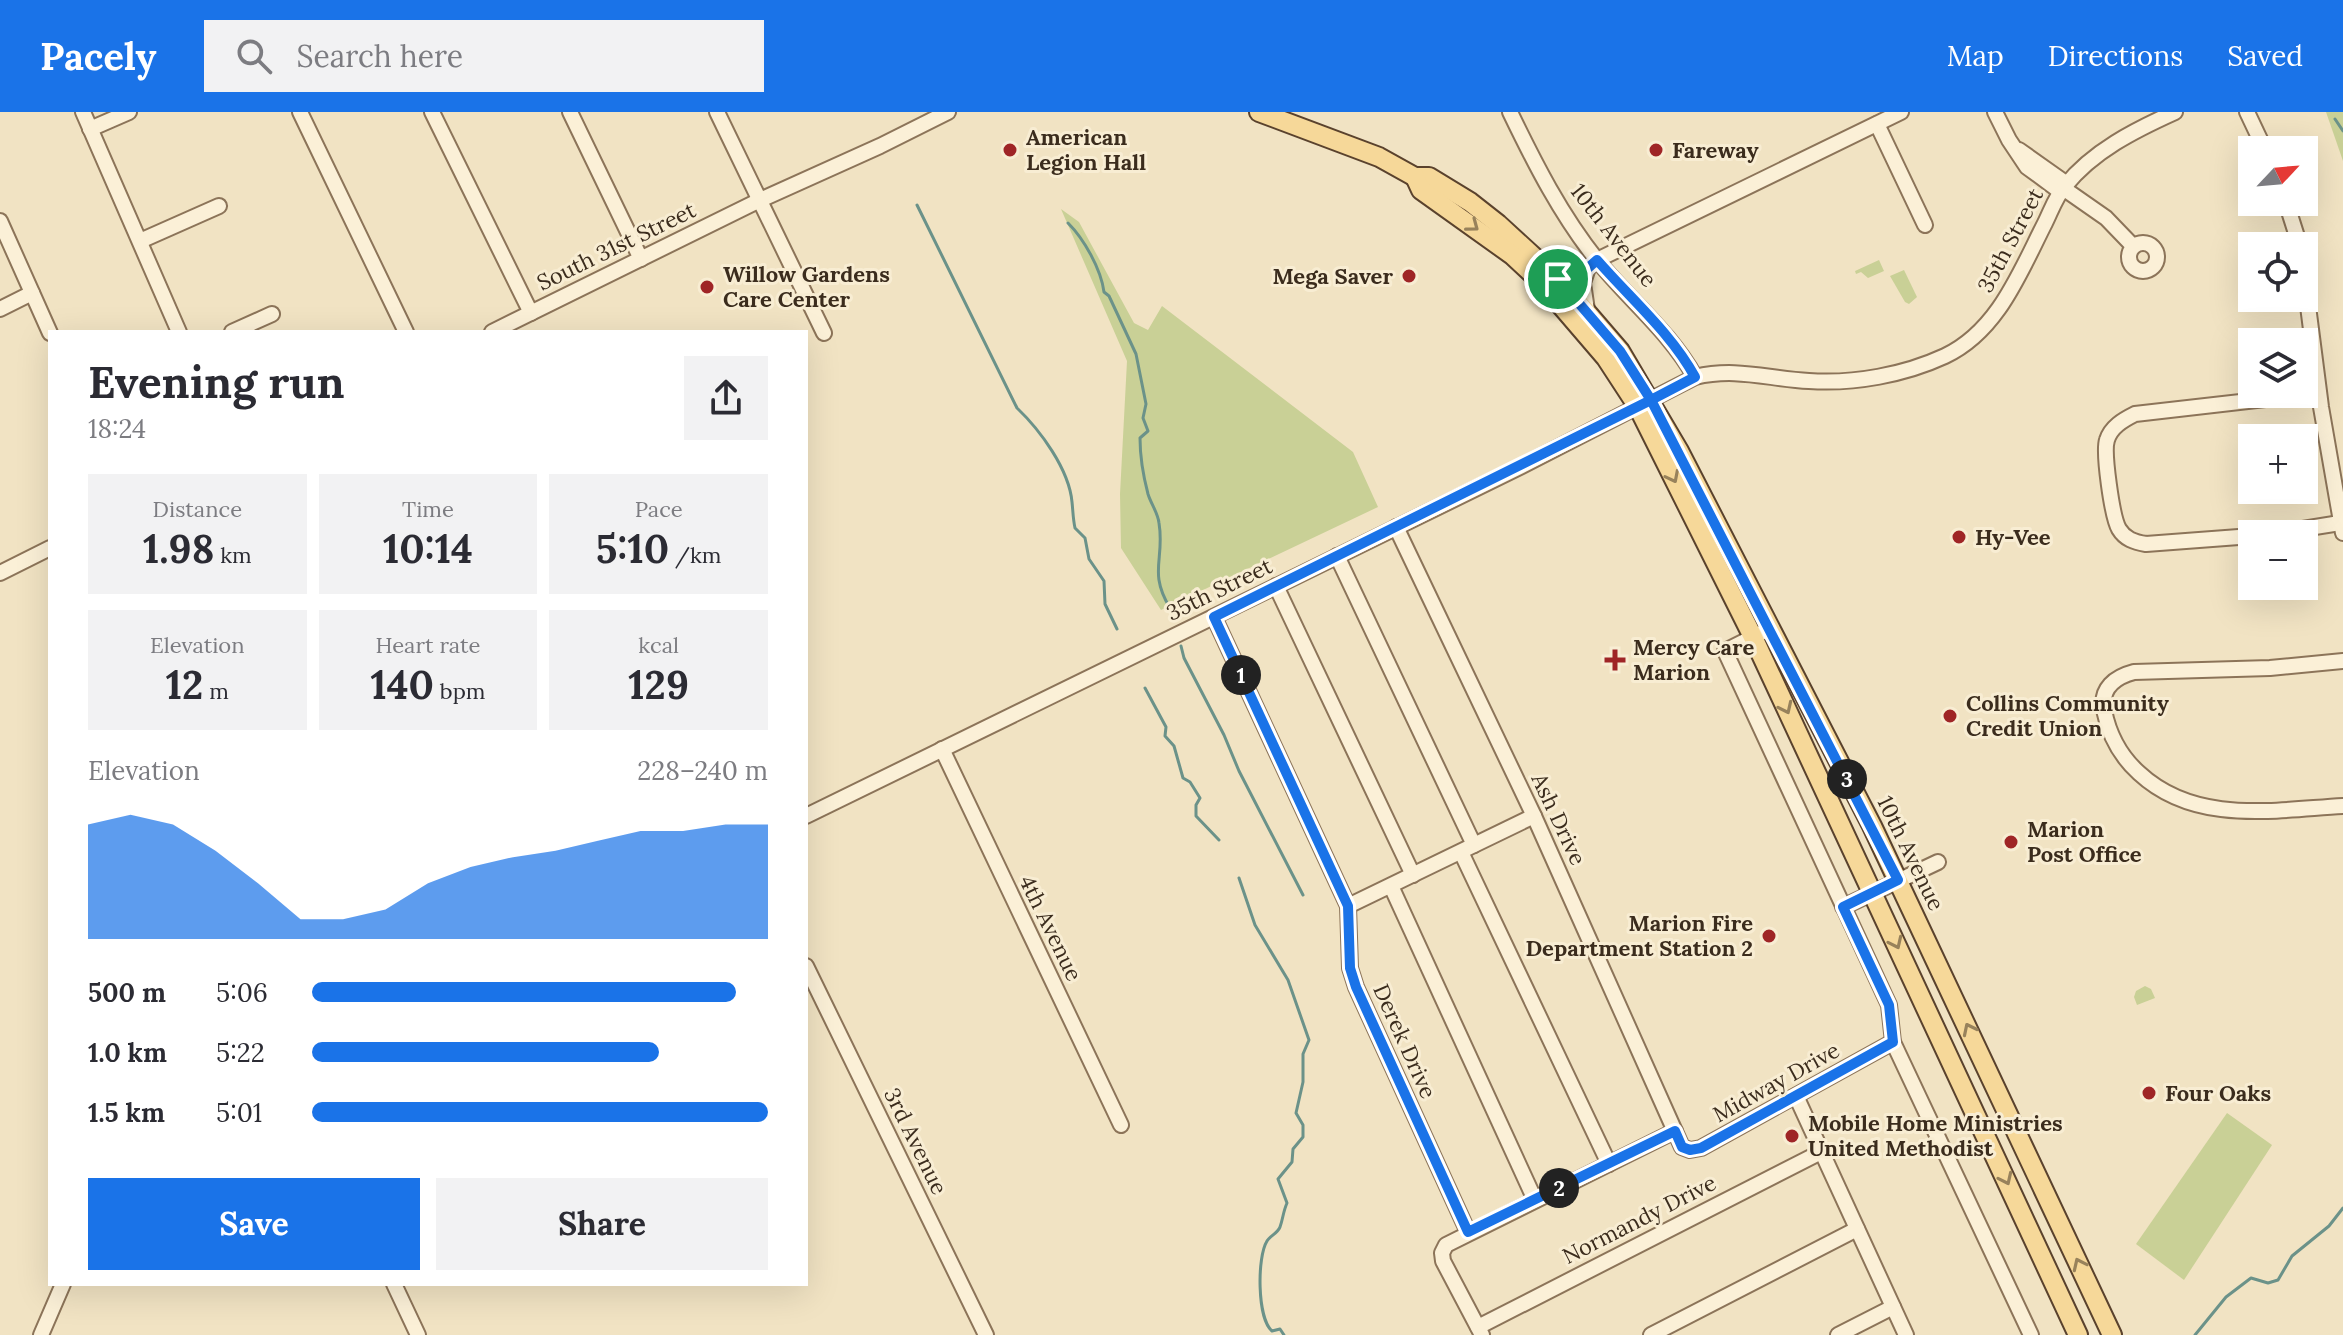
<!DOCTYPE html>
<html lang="en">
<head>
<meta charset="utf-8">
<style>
	body { margin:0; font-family:Lora,serif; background:#f2f2f3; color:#2b2b33; height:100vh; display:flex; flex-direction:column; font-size:30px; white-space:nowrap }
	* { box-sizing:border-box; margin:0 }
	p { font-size:26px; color:#7c7c81 }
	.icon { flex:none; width:44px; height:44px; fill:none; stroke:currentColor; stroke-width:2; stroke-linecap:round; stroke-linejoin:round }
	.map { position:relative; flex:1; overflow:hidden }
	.panel { position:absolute; left:48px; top:218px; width:760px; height:956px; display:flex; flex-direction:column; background:#fff; border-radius:0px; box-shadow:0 8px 32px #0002 }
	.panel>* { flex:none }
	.needle { width:52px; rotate:64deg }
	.buttons { position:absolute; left:2238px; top:24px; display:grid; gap:16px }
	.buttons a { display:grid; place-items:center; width:80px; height:80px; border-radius:0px; background:#fff; box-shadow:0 8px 32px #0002; font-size:40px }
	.pin { position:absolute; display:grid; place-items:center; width:68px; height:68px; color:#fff; margin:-34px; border:4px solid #fff; border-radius:50%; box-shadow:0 2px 8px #0007 }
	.km { position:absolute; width:40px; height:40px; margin:-20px; border-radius:50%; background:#222; color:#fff; font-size:22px; line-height:40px; text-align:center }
	.round { display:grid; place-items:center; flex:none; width:84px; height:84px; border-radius:0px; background:#f2f2f3 }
	.overview { display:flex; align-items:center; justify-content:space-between; height:136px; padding:0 40px }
	h1 { font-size:44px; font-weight:700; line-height:60px }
	.figures { display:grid; grid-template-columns:repeat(3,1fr); gap:12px; height:136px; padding:8px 40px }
	.figures div { display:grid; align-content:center; border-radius:0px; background:#f2f2f3; text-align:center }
	.figures b { font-size:40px; font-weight:700 }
	.figures small { font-size:22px; font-weight:400 }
	.figures p { font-size:22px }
	.chart { height:224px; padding:16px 40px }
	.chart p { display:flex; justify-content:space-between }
	.chart svg { width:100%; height:144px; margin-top:8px; fill:#1a73e8; opacity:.7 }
	.action { display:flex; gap:16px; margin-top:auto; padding:16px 40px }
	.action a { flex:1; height:92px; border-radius:0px; background:#1a73e8; color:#fff; font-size:32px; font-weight:700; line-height:92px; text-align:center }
	.action a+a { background:#f2f2f3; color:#2b2b33 }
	ul { padding:0 40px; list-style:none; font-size:26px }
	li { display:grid; grid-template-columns:128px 96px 1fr; align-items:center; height:60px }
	li i { height:20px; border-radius:10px; background:#1a73e8 }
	header { display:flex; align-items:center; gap:48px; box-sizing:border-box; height:112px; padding:0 40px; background:#1a73e8; color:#fff }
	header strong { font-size:38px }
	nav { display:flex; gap:44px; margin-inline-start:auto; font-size:28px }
	.search { width:560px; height:72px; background:#f2f2f3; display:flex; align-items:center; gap:20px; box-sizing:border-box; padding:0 28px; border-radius:0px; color:#7c7c81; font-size:30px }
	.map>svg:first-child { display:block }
	.green { fill:#c9d096 }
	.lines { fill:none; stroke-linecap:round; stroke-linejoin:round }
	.stream { stroke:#6b9289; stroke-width:3 }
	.minor-casing { stroke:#8c7459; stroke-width:18 }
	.major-casing { stroke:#5a422d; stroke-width:22 }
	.minor { stroke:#fbf0d7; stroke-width:14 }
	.major { stroke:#f6d899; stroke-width:18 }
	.oneway { stroke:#98825b }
	.route-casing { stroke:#fff; stroke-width:16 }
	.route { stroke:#1a73e8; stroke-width:10 }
	.poi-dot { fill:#9f2526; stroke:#f8edd3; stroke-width:3 }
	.labels { text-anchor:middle; stroke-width:6; stroke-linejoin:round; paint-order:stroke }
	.poi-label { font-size:22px; font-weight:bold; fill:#3b2c1d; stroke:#f8edd3; text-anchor:start }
	.street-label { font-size:22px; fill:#3b2c1d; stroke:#f8edd3 }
</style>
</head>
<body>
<header>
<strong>Pacely</strong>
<div class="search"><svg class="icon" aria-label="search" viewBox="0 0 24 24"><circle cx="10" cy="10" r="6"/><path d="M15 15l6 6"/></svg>Search here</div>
<nav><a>Map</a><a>Directions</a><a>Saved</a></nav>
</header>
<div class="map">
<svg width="2343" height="1223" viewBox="0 0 2343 1223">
	<rect width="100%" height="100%" fill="#f1e3c3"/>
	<!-- green -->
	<g class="green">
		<path d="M2326 0H2343V49Z"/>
		<path d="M1061 97 1079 110 1134 211 1148 218 1162 194 1353 340 1378 395 1161 498 1121 436 1120 382 1127 249Z"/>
		<path d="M1879 148 1884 159 1868 166 1861 160 1856 162 1855 159Z"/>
		<path d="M1904 158 1917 185 1909 192 1905 190 1890 164Z"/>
		<path d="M2145 874 2151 877 2155 886 2137 893 2134 885 2136 879Z"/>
		<path d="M2227 1001 2272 1033 2184 1168 2136 1132Z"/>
	</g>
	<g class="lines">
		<!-- stream -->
		<g class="stream">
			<path d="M2335 7 2343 19"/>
			<path d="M917 93 1017 296C1040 318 1069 357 1072 390 1073 399 1073 407 1075 416L1085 426 1089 447 1104 469 1105 492 1117 517"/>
			<path d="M1068 111C1084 127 1101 157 1104 180L1109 184 1136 242 1146 292 1143 306 1148 319 1140 326C1140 345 1143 363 1148 382 1151 392 1158 401 1159 411 1165 447 1148 460 1170 496"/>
			<path d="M1181 534 1184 546 1224 623 1239 659 1303 783"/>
			<path d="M1145 576 1166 615 1165 624 1174 634 1183 666 1190 670 1200 686 1196 693V704L1219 728"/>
			<path d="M1239 766 1255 813 1288 868 1309 928 1303 942V970L1296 1001 1303 1013V1025L1293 1037 1292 1050 1278 1067 1287 1091C1283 1100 1283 1107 1280 1115 1278 1121 1270 1124 1267 1129 1257 1145 1257 1206 1272 1219L1280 1217 1284 1223"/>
			<path d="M2195 1223 2226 1185 2251 1166 2268 1171 2278 1168 2292 1144 2329 1114 2343 1096"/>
		</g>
		<defs>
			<g id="minor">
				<path d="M83 0 179 220"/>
				<path d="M300 0 406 220"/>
				<path d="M432 0 531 201"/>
				<path d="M570 0 641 147"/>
				<path d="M717 0 824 221"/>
				<path d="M1510 0C1535 52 1561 103 1597 148 1629 188 1670 220 1695 265"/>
				<path d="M1995 0 2009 28 2027 55 2061 80"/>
				<path d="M2247 0 2265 38"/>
				<path d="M1877 12 1925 113"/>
				<path d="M90 17 129 0"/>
				<path d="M2019 38 2067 72"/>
				<path d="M2063 76 2106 106 2133 134"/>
				<path d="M2286 90 2300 134"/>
				<path d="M0 109 50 221"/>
				<path d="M140 129 219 94"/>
				<circle cx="2143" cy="145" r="14"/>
				<path d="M2304 163 2321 295 2343 421"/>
				<path d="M1558 167 1588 156 1597 148 1901 0"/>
				<path d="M0 197 32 181"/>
				<path d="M1587 198 1583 171 1588 156"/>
				<path d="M232 220 272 202"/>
				<path d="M492 220 760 88 880 34 948 0"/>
				<path d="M1396 415 1534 704 1682 1035 1690 1038 1701 1036 1893 930"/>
				<path d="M2271 422 2340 411"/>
				<path d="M2252 424 2146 432C2134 430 2125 427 2119 417 2112 405 2103 340 2107 328 2111 315 2123 308 2135 302L2318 281"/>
				<path d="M1337 444 1474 733"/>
				<path d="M0 461 50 436"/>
				<path d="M1276 474 1413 763"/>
				<path d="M1214 505 1348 794 1350 856 1356 875 1468 1120"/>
				<path d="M1769 517 1725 539 1889 893 1893 930 2031 1223"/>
				<path d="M2343 549 2270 556 2134 560C2115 565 2100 576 2104 598 2109 623 2120 644 2139 661 2195 713 2273 698 2343 694"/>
				<path d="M942 637 1121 1013"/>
				<path d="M806 704 1520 355 1695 265C1737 255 1768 267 1809 269 1854 272 1904 263 1945 244 1998 219 2020 160 2045 111 2051 99 2056 84 2065 74 2093 39 2135 18 2175 0"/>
				<path d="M1461 740 1609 1052"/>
				<path d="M1391 774 1535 1088"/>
				<path d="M1348 794 1534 704"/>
				<path d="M1843 795 1938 750"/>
				<path d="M806 854 986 1223"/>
				<path d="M1796 984 1906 1223"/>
				<path d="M394 1172 418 1223"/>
				<path d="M1478 1215 1821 1040"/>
				<path d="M41 1223 63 1172"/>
				<path d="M1482 1223 1443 1149 1442 1141 1446 1133 1675 1019"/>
				<path d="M1651 1223 1857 1117"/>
				<path d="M1838 1223 1893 1195"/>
			</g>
			<g id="major">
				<path d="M1259 0 1379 45 1415 65H1429L1470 90 1498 112 1558 167 1620 239 1679 339 1872 714 2112 1223"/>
				<path d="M1415 65 1421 78 1512 143 1540 169 1606 246 1638 295 1753 525 2078 1223"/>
			</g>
		</defs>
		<!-- minor casing -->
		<use href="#minor" class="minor-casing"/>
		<!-- major casing -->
		<use href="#major" class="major-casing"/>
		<!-- minor -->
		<use href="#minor" class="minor"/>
		<!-- major -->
		<use href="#major" class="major"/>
	</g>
	<!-- one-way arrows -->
	<defs><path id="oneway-chevron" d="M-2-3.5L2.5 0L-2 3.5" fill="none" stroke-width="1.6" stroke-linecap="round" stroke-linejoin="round" transform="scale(2)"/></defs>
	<g class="oneway">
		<use href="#oneway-chevron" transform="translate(1473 114) rotate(37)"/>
		<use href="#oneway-chevron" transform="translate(1673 365) rotate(63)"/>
		<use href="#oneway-chevron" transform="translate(1786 596) rotate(65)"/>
		<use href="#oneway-chevron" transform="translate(1896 831) rotate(65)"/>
		<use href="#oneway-chevron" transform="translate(1969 917) rotate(-116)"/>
		<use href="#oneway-chevron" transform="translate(2006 1067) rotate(65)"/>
		<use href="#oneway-chevron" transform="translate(2079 1152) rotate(-115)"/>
	</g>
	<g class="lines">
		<defs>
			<path id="route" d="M1558 167 1620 239 1651 288 1214 505 1348 794 1350 856 1356 875 1468 1120 1675 1019 1682 1035 1690 1038 1701 1036 1893 930 1889 893 1843 795 1898 768 1651 288 1695 265C1671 221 1630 186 1597 148L1588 156 1558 167"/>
		</defs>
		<!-- route casing -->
		<use href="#route" class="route-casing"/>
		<!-- route -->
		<use href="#route" class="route"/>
	</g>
	<!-- markers -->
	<g class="poi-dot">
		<circle cx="1010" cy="38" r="8"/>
		<circle cx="1656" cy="38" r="8"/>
		<circle cx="1409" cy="164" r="8"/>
		<circle cx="707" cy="175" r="8"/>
		<circle cx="1959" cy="425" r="8"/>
		<path d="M1611 536h8v8h8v8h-8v8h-8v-8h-8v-8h8z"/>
		<circle cx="1950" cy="604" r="8"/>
		<circle cx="2011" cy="730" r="8"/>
		<circle cx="1769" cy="824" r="8"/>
		<circle cx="2149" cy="981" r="8"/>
		<circle cx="1792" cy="1024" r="8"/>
	</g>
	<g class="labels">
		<!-- poi labels -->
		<g class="poi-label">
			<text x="1026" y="33">American<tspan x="1026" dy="25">Legion Hall</tspan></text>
			<text x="1672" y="46">Fareway</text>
			<text x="723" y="170">Willow Gardens<tspan x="723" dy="25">Care Center</tspan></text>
			<text x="1393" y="172" text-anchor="end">Mega Saver</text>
			<text x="1975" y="433">Hy-Vee</text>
			<text x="1633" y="543">Mercy Care<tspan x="1633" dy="25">Marion</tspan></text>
			<text x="1966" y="599">Collins Community<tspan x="1966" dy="25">Credit Union</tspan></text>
			<text x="2027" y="725">Marion<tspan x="2027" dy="25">Post Office</tspan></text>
			<text x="1753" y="819" text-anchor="end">Marion Fire<tspan x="1753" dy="25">Department Station 2</tspan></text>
			<text x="2165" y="989">Four Oaks</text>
			<text x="1808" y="1019">Mobile Home Ministries<tspan x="1808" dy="25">United Methodist</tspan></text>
		</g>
		<!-- street labels -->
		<g class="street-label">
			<text transform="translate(1614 123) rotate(52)" y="8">10th Avenue</text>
			<text transform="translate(2010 128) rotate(-62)" y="8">35th Street</text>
			<text transform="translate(616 134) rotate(-26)" y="8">South 31st Street</text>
			<text transform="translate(1219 477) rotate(-26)" y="8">35th Street</text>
			<text transform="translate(1559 707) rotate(65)" y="8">Ash Drive</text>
			<text transform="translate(1911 741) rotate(64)" y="8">10th Avenue</text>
			<text transform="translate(1051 816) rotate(64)" y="8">4th Avenue</text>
			<text transform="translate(1405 929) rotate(66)" y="8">Derek Drive</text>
			<text transform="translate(1776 970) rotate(-29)" y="8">Midway Drive</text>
			<text transform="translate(916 1029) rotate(64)" y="8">3rd Avenue</text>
			<text transform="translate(1639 1107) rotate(-27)" y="8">Normandy Drive</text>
		</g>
	</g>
</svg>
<div class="buttons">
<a><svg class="needle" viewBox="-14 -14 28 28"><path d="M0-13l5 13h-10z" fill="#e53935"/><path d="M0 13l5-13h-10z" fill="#7c7c81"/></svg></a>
<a><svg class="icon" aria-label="locate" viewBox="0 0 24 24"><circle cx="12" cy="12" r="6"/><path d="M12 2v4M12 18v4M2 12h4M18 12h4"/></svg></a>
<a><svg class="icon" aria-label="layers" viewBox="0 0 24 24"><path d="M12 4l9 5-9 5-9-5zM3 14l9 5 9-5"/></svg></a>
<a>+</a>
<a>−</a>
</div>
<div class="pin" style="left:1558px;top:167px;background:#1e9e55"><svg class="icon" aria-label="arrive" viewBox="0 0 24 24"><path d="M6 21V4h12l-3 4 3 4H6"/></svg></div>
<b class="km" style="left:1241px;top:563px">1</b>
<b class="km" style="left:1559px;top:1076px">2</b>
<b class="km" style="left:1847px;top:667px">3</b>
<section class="panel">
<div class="overview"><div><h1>Evening run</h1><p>18:24</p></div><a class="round"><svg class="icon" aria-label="share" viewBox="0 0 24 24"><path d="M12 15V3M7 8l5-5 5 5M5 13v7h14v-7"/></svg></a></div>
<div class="figures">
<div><p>Distance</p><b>1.98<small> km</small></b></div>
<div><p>Time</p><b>10:14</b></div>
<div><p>Pace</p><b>5:10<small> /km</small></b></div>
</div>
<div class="figures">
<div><p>Elevation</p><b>12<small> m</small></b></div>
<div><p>Heart rate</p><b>140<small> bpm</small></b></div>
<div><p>kcal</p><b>129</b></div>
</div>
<div class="chart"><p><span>Elevation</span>228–240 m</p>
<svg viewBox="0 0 160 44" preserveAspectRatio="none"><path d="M0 44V9L10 6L20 9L30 17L40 27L50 38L60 38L70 35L80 27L90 22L100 19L110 17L120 14L130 11L140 11L150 9L160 9V44z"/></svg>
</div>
<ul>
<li><b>500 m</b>5:06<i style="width:93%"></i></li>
<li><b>1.0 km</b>5:22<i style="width:76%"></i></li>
<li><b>1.5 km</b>5:01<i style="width:100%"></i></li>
</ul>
<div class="action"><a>Save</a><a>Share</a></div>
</section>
</div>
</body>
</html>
